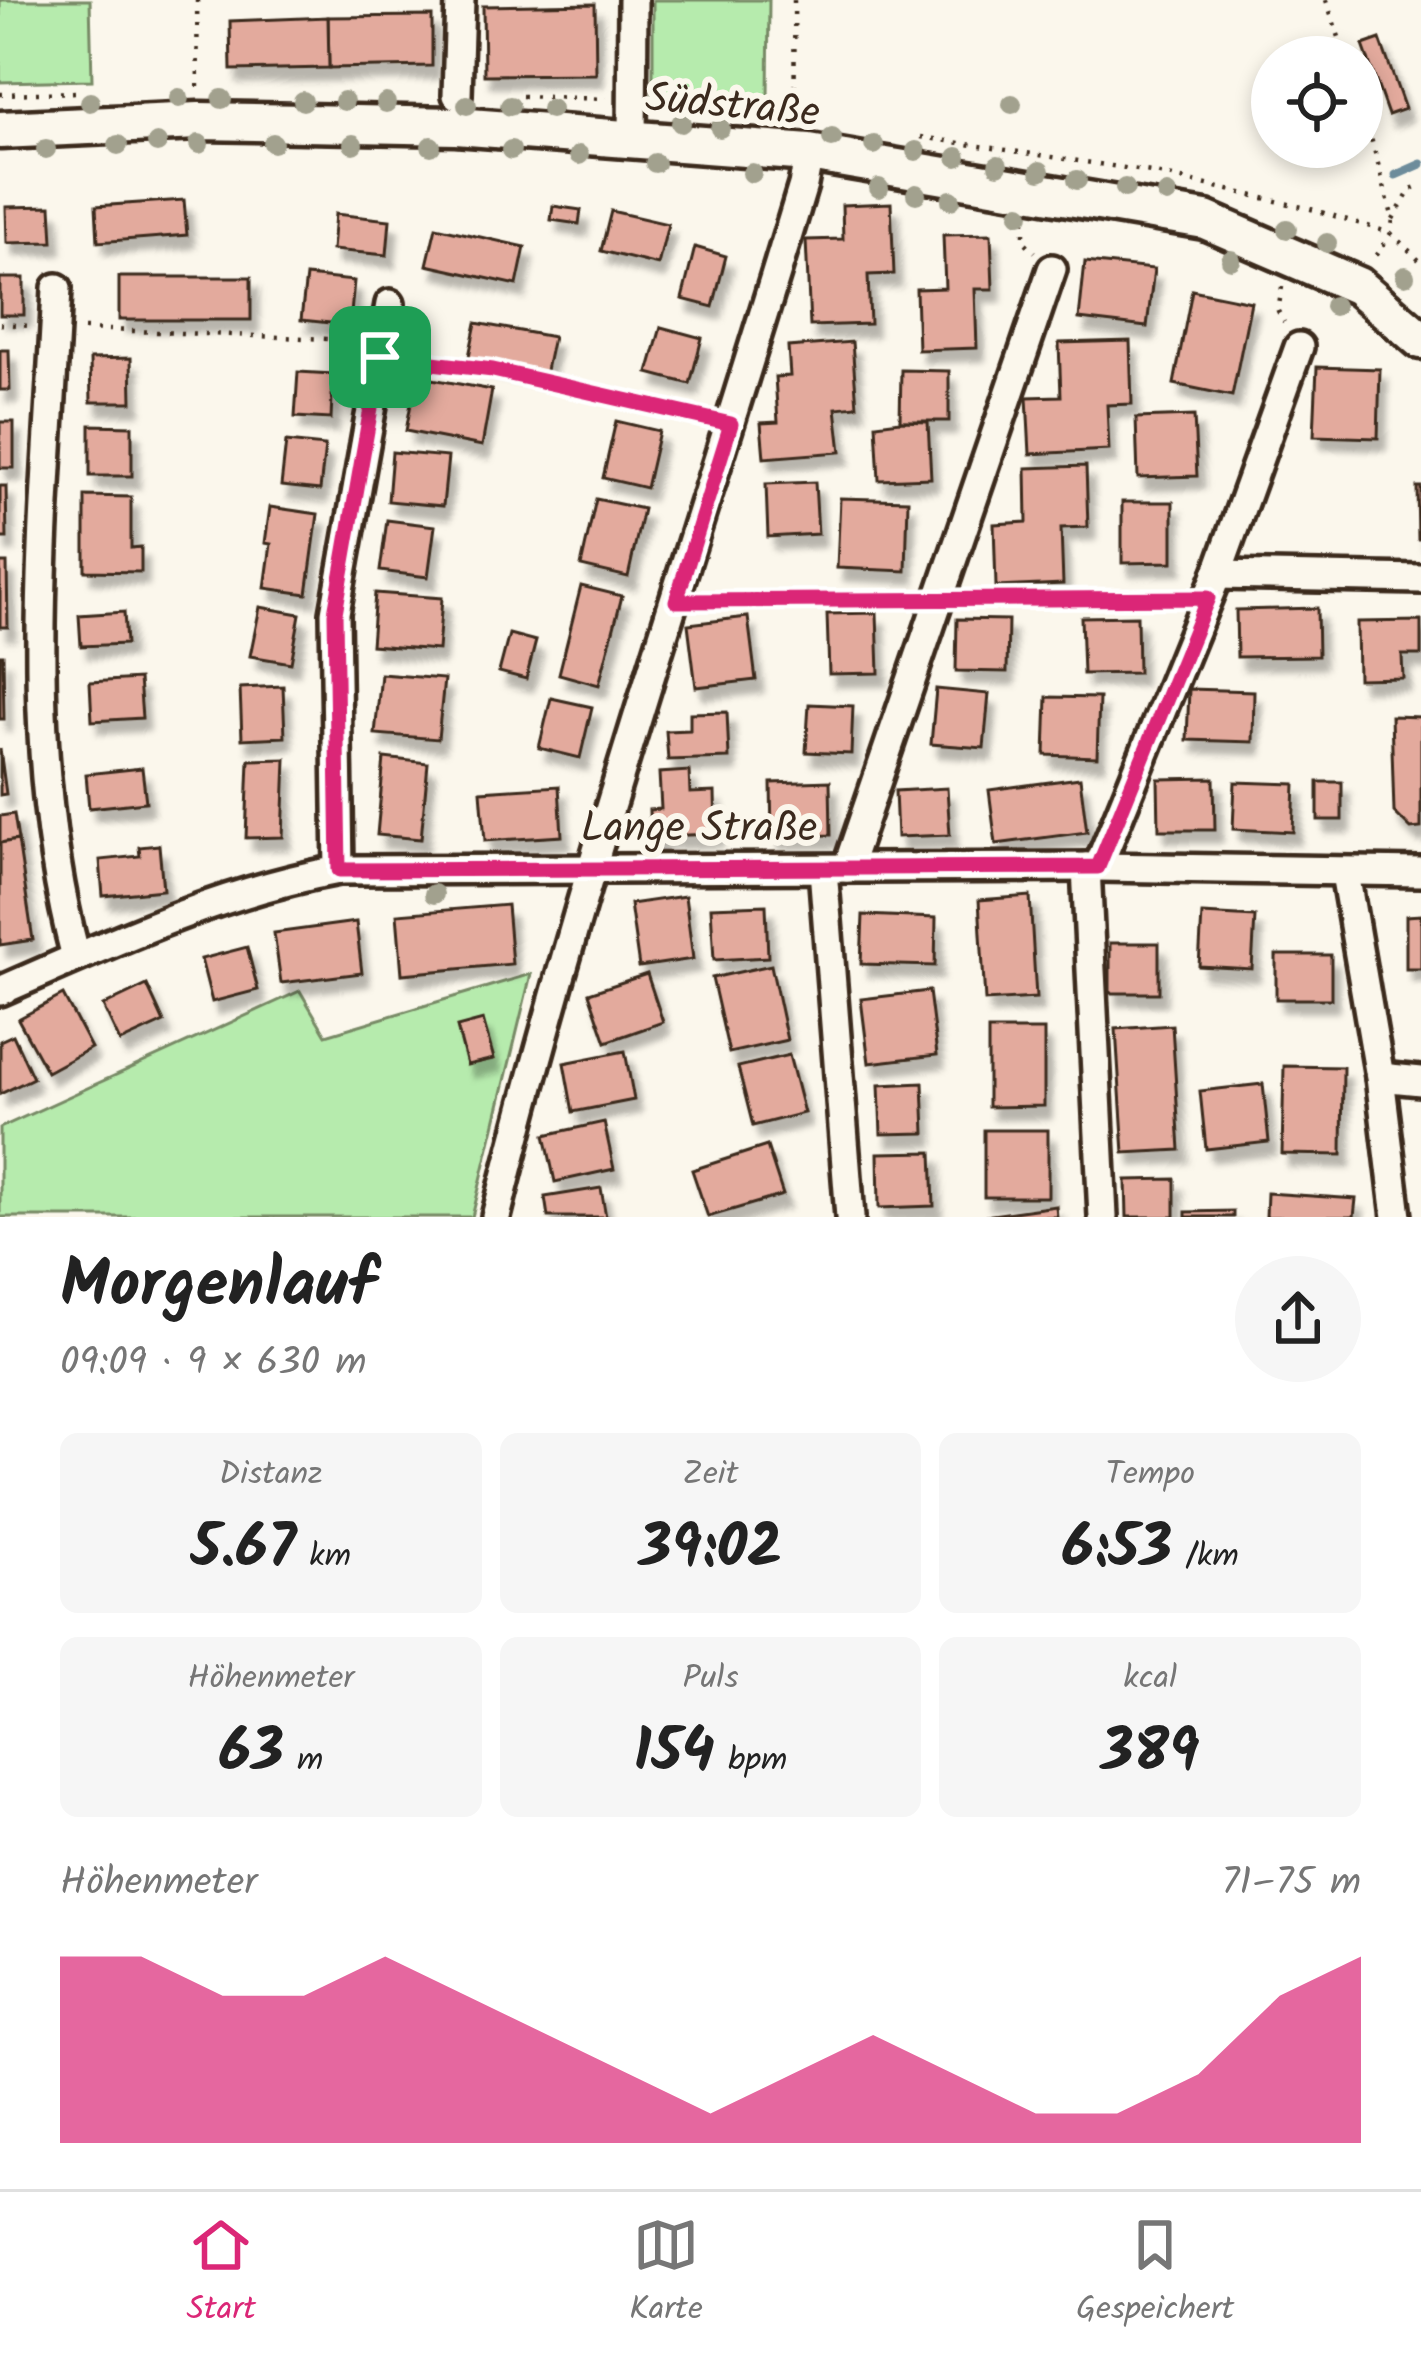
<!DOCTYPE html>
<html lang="de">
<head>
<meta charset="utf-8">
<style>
	body { margin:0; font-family:Kalam,sans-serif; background:#f6f6f6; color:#222; height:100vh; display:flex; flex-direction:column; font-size:45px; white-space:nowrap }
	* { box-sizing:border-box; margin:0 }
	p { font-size:39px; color:#767676 }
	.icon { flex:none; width:66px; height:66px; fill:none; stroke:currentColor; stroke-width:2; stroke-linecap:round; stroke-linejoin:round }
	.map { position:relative; height:1217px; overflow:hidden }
	.drawer { display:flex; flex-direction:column; background:#fff; flex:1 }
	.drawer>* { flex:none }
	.buttons { position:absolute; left:1251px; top:36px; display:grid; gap:24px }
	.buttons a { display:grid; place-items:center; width:132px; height:132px; border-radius:50%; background:#fff; box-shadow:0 6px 18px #0003; font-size:60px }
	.pin { position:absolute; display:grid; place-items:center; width:102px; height:102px; color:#fff; margin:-51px; border-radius:24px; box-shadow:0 6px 18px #0006 }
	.round { display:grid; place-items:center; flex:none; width:126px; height:126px; border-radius:63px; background:#f6f6f6 }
	.head { display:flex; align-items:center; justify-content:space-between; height:204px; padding:0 60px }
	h1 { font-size:66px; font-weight:800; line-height:90px }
	.figures { display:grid; grid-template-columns:repeat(3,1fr); gap:18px; height:204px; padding:12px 60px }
	.figures div { display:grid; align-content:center; border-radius:18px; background:#f6f6f6; text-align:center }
	.figures b { font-size:60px; font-weight:800 }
	.figures small { font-size:33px; font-weight:400 }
	.figures p { font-size:33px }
	.chart { height:336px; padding:24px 60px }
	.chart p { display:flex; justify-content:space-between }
	.chart svg { width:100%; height:216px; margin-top:12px; fill:#db2777; opacity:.7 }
	.dock { display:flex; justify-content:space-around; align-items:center; height:168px; border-top:3px solid #e0e0e0; background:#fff; font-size:33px; color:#767676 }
	.dock a { display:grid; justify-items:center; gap:6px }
	.dock .current { color:#db2777 }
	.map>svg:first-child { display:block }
	.green { fill:#b6ebad; stroke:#788a66; stroke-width:3 }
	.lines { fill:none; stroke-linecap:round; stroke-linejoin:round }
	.stream { stroke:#6d8c9b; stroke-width:9 }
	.building { fill:#e3aa9d; stroke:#3b2a1e; stroke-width:3; filter:url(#shadow) }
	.street-casing { stroke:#3b2a1e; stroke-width:36 }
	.secondary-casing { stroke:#3b2a1e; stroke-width:45 }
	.path { stroke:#3b2a1e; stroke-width:4.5; stroke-dasharray:3 9; stroke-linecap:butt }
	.street { stroke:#fbf7ec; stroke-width:27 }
	.secondary { stroke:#fbf7ec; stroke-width:36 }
	.tree { fill:#a2a18e }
	.route-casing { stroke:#fff; stroke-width:24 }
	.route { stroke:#db2777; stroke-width:15 }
	.labels { text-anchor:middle; stroke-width:12; stroke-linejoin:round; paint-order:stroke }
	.street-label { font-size:42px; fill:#3b2a1e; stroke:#fbf7ec }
</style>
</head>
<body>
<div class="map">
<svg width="1421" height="1217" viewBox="0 0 1421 1217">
	<defs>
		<filter id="shadow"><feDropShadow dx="7" dy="12" stdDeviation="3" flood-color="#0004"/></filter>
	</defs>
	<rect width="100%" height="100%" fill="#fbf7ec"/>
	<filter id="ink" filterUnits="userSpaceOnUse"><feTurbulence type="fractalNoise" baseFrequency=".00833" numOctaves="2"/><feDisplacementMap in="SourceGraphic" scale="24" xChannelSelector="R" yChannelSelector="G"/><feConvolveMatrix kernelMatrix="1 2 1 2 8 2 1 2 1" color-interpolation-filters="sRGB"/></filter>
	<g filter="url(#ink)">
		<!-- green -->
		<g class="green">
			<path d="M0 0H90L92 80 0 82Z"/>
			<path d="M653 0H769L768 98 653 93Z"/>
			<path d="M531 974 472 1217H0V1128L300 991 326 1035Z"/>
		</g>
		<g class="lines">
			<!-- stream -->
			<path class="stream" d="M1396 175 1421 164"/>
		</g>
		<!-- building -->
		<g class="building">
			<path d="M595 4 596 74 484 75 483 6Z"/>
			<path d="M432 16V66L329 68 328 17Z"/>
			<path d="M328 17 329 68 231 70 230 21Z"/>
			<path d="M1380 39 1405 109 1388 115 1363 45Z"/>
			<path d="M184 200 187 235 98 242 96 206Z"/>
			<path d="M891 203 894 274 868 275 870 324 810 326 806 240 843 239 842 205Z"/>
			<path d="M51 206 53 242 7 243 6 207Z"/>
			<path d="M553 206 581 210 579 224 551 220Z"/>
			<path d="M611 211 668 224 658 265 601 251Z"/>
			<path d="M335 214 390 220 387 255 332 250Z"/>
			<path d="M436 227 525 247 517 285 427 265Z"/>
			<path d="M991 234 993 289H975L977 348 918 350 916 289 945 288 943 235Z"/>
			<path d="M695 247 726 256 713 307 682 299Z"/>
			<path d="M1085 262 1154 269 1147 327 1079 319Z"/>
			<path d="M306 276 354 281 350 325 301 320Z"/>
			<rect x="119" y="277" width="132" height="43"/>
			<rect x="0" y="278" width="24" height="37"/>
			<path d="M1192 290 1251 302 1232 396 1174 384Z"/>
			<path d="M476 323 553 337 545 375 468 361Z"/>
			<path d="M661 327 702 338 690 384 648 373Z"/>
			<path d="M1130 341 1132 404 1107 405 1109 450 1030 454 1027 397 1061 396 1059 343Z"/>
			<path d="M852 342 857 406 836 408 841 452 764 458 761 423 778 422 775 377 790 376 788 347Z"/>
			<path d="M0 350H9L10 390H0Z"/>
			<path d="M131 358 132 402H91L90 359Z"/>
			<path d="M1317 367 1380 369 1378 438 1314 436Z"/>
			<path d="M901 370 949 371V421H900Z"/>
			<path d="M298 372 333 374 331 419 295 417Z"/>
			<path d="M416 376 492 390 482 446 406 431Z"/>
			<path d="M1194 416 1197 476 1138 478 1136 418Z"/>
			<path d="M616 421 659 431 646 488 603 478Z"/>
			<path d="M900 421 928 422 931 478 879 480 876 424Z"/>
			<rect x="0" y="422" width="14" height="46"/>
			<path d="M90 425 132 426V476H90Z"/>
			<path d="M286 442 325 446 320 490 281 486Z"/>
			<path d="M392 452 448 457 443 506 388 501Z"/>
			<path d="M1086 466 1088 527 1061 528 1063 584 996 587 994 524 1027 522 1026 468Z"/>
			<path d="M815 482 818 534 768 537 766 484Z"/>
			<path d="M0 486H6L7 538H0Z"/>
			<path d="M1417 487H1421V539H1418Z"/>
			<path d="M85 496 131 497V548L141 547V572L85 571Z"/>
			<path d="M840 498 908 500 906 571 837 568Z"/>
			<path d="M596 499 643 509 628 577 581 566Z"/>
			<path d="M1122 502H1173V562L1122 563Z"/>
			<path d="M270 507 318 514 307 594 265 588 271 544 265 543Z"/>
			<path d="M387 520 435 526 428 577 380 571Z"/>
			<path d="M0 563H7L8 627H0Z"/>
			<path d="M581 586 622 596 599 685 559 674Z"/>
			<path d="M375 593 442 598 438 650 371 645Z"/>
			<path d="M260 607 300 614 291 663 250 656Z"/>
			<path d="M1317 608 1318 656 1237 657 1236 610Z"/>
			<path d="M124 612 126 644 81 646 79 615Z"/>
			<path d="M877 613 879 673 829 674 827 614Z"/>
			<path d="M1137 616 1138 673 1083 674 1081 617Z"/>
			<path d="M748 617 756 680 696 687 688 624Z"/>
			<path d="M957 619 1008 620 1007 672 956 671Z"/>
			<path d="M1421 621V655H1402L1403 678 1358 679 1357 622Z"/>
			<path d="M509 634 536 641 526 679 499 672Z"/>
			<path d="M0 655H3L4 719H0Z"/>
			<path d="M381 674 444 679 438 739 375 734Z"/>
			<path d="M139 679 142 718 92 721 90 682Z"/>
			<path d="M283 686 285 737 242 739 240 688Z"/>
			<path d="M936 689 989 694 984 748 931 744Z"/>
			<path d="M1189 689 1254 691 1253 742 1187 740Z"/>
			<path d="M1047 697 1099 698 1097 757 1045 755Z"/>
			<path d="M551 698 592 707 580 758 539 748Z"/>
			<path d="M809 704 853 706 851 754 806 752Z"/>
			<path d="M727 712 729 758 668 760 666 731 690 730V713Z"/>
			<path d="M1391 716 1421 717V828L1411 829 1394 812Z"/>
			<path d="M0 749 6 794 0 795Z"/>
			<path d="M384 758 428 763 421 839 377 835Z"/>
			<path d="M286 759 283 837 246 838 249 760Z"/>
			<path d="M142 768 146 802 89 808 86 774Z"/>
			<path d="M689 771 690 793 715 792 716 834 660 836V845H650L649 810 661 809 659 773Z"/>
			<path d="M1080 778 1087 832 996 844 989 790Z"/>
			<path d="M1214 778 1215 830H1159L1158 779Z"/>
			<path d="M830 781 831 835 772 836 771 783Z"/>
			<path d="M1235 782 1295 784 1293 832 1233 829Z"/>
			<rect x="1318" y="782" width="24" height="38"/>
			<path d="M559 786 562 836 485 841 481 791Z"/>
			<path d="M947 788 950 835 897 837 895 791Z"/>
			<path d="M14 814 18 840 0 843V816Z"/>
			<path d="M18 840 33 940 0 945V843Z"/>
			<path d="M159 845 163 890 103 896 100 860 140 856 139 847Z"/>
			<path d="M685 896 693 959 639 967 630 904Z"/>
			<path d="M1030 896 1036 998 985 1001 979 900Z"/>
			<path d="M507 905 512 964 402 974 397 914Z"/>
			<path d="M766 905 768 957 714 960 711 907Z"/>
			<path d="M1202 914 1255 917 1252 969 1199 966Z"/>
			<path d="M863 915 936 918 935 966 861 964Z"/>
			<path d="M1421 915V969H1406V916Z"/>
			<path d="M356 922 362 973 281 983 274 933Z"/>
			<rect x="1110" y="943" width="49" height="50"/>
			<path d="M247 947 258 990 212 1002 201 959Z"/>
			<rect x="1276" y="955" width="55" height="44"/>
			<path d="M771 965 787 1040 729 1053 712 978Z"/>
			<path d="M647 974 663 1022 606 1042 589 993Z"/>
			<path d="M147 985 164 1022 120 1042 103 1006Z"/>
			<path d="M929 991 937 1055 869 1063 861 999Z"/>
			<path d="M63 995 91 1048 47 1072 18 1019Z"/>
			<path d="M483 1020 494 1059 467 1065 457 1027Z"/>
			<path d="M1172 1025 1180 1150 1124 1153 1116 1029Z"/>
			<path d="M988 1030H1044V1106L988 1107Z"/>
			<path d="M13 1035 33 1078 0 1094V1041Z"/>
			<path d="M625 1051 634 1100 573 1112 564 1063Z"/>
			<path d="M789 1055 804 1113 753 1126 738 1067Z"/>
			<path d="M1284 1066 1343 1067 1342 1155 1282 1154Z"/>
			<path d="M923 1083 925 1133 881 1134 879 1085Z"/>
			<path d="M1263 1084 1269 1142 1206 1149 1200 1091Z"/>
			<path d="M604 1122 614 1169 555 1182 545 1135Z"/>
			<rect x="984" y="1130" width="64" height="67"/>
			<path d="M767 1146 783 1195 708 1217 692 1170Z"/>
			<path d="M932 1152 934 1206 879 1208 878 1153Z"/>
			<path d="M1175 1179V1217H1127L1126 1180Z"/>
			<path d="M601 1188 606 1217H548L545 1197Z"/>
			<path d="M1267 1193 1356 1199 1354 1217H1266Z"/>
			<path d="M1056 1206 1057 1217H978Z"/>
			<path d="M1233 1211V1217H1186V1212Z"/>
		</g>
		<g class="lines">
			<defs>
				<g id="street">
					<path d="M457 95 460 0"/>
					<path d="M632 140 633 0"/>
					<path d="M57 288C47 511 18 739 76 957"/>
					<path d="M1217 575 1421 579"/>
					<path d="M1086 867 1103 1217"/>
					<path d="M1098 867 1217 575 1299 347"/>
					<path d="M847 868 1052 269"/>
					<path d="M823 869 850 1217"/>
					<path d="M339 870 335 613 390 304"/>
					<path d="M1345 873 1380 1077 1397 1217"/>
					<path d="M0 991C109 943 222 891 339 870L1098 867 1421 872"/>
					<path d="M1380 1077 1421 1081"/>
					<path d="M496 1217C582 869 700 528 803 185L809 153"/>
				</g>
				<path id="secondary" d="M0 130 199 121 456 126 809 153 1205 220 1358 286 1421 340"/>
			</defs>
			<!-- street casing -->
			<use href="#street" class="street-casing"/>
			<!-- secondary casing -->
			<use href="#secondary" class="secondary-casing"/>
			<!-- path -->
			<g class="path">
				<path d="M197 0 198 89"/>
				<path d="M794 0 795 120"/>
				<path d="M1326 0 1346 57"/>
				<path d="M0 94 78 92"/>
				<path d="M522 96 606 99"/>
				<path d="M659 103 773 115"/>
				<path d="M1362 105 1393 219 1391 233 1375 258"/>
				<path d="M921 137 1151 172 1311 209 1391 233 1421 262"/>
				<path d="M1393 219 1411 189 1421 185"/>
				<path d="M1024 220V241L1035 252"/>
				<path d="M1282 287 1278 311 1284 322"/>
				<path d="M0 324 30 326"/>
				<path d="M84 329 354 340"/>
				<path d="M410 361 493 370 705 418"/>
				<path d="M700 601 910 602"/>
				<path d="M970 602 1180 599"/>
			</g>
			<!-- street -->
			<use href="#street" class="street"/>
			<!-- secondary -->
			<use href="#secondary" class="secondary"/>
		</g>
		<!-- trees -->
		<g class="tree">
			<circle cx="179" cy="98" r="10"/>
			<circle cx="222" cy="99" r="10"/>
			<circle cx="303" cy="101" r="10"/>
			<circle cx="344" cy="101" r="10"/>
			<circle cx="90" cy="102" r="10"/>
			<circle cx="386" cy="103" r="10"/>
			<circle cx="1012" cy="104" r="10"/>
			<circle cx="467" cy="105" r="10"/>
			<circle cx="510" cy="106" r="10"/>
			<circle cx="551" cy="109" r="10"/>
			<circle cx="681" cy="123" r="10"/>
			<circle cx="720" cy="128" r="10"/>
			<circle cx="832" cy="138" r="10"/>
			<circle cx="157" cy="143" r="10"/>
			<circle cx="273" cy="143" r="10"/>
			<circle cx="199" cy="144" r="10"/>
			<circle cx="353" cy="144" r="10"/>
			<circle cx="118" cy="145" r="10"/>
			<circle cx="874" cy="145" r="10"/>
			<circle cx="431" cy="146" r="10"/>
			<circle cx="46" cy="149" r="10"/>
			<circle cx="511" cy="150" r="10"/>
			<circle cx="916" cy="151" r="10"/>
			<circle cx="579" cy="155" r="10"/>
			<circle cx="957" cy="157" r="10"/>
			<circle cx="655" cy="163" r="10"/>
			<circle cx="998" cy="165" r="10"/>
			<circle cx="1040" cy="171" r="10"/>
			<circle cx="752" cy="173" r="10"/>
			<circle cx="1077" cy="180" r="10"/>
			<circle cx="879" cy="188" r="10"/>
			<circle cx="1125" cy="188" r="10"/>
			<circle cx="916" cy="194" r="10"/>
			<circle cx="1167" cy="194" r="10"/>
			<circle cx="951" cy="200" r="10"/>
			<circle cx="1020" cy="214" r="10"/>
			<circle cx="1287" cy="229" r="10"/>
			<circle cx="1327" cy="243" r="10"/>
			<circle cx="1231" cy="260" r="10"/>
			<circle cx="1405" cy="276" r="10"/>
			<circle cx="1334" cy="306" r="10"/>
			<circle cx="434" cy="894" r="10"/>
		</g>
	</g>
	<g class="lines" filter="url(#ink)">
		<defs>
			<path id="route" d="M380 357 493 370 731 424 676 601 1208 598 1098 867 339 870 335 613Z"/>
		</defs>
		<!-- route casing -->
		<use href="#route" class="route-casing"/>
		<!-- route -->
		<use href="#route" class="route"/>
	</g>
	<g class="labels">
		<!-- street labels -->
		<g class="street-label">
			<text transform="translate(733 103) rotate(5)" y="15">Südstraße</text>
			<text x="699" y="841">Lange Straße</text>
		</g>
	</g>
</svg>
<div class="buttons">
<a><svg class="icon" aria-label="locate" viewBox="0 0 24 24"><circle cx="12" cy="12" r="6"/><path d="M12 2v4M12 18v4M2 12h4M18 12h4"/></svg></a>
</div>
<div class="pin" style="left:380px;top:357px;background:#1e9e55"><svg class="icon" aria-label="arrive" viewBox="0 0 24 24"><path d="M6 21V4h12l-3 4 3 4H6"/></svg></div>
</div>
<section class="drawer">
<div class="head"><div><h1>Morgenlauf</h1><p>09:09 · 9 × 630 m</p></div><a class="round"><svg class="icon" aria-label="share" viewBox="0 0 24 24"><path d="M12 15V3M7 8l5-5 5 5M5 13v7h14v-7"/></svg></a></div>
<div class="figures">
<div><p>Distanz</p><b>5.67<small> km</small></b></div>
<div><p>Zeit</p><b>39:02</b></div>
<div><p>Tempo</p><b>6:53<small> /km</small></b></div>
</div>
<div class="figures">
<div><p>Höhenmeter</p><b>63<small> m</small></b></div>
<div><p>Puls</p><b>154<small> bpm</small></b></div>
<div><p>kcal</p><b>389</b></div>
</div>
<div class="chart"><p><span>Höhenmeter</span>71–75 m</p>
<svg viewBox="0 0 160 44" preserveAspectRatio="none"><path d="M0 44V6L10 6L20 14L30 14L40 6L50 14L60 22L70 30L80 38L90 30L100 22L110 30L120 38L130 38L140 30L150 14L160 6V44z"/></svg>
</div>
</section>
<nav class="dock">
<a class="current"><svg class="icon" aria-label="home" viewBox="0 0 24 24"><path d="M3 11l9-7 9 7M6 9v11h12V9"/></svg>Start</a>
<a><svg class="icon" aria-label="map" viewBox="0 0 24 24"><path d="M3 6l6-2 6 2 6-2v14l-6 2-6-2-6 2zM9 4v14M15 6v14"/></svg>Karte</a>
<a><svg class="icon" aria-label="saved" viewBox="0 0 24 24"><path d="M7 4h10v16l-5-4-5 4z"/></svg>Gespeichert</a>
</nav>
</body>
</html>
